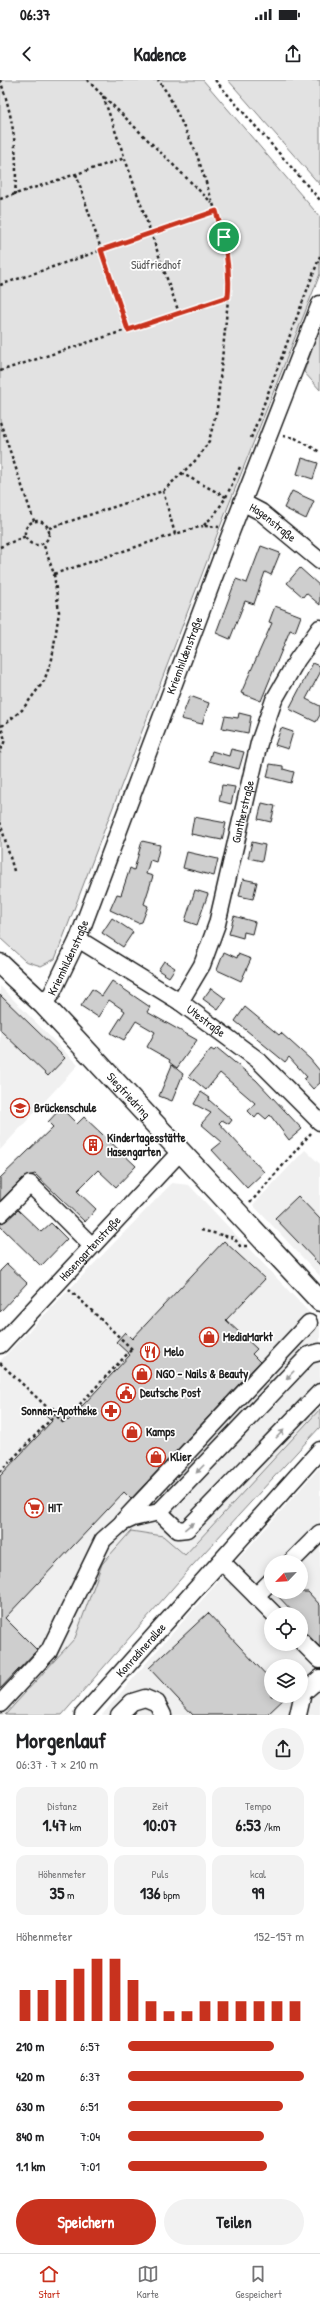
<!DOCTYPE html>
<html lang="de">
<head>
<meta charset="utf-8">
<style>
	body { margin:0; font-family:"Patrick Hand",sans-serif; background:#f2f2f2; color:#202124; height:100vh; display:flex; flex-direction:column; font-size:15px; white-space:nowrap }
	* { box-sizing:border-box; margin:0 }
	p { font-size:13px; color:#757577 }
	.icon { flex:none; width:22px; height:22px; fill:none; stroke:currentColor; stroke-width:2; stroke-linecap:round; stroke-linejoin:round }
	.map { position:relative; height:1635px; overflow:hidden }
	.side { display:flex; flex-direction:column; background:#fff; flex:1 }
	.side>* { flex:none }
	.needle { width:26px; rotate:245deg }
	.tools { position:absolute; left:264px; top:1475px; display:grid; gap:8px }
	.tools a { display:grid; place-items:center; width:44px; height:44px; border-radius:50%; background:#fff; box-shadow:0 2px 10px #0003; font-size:20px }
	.pin { position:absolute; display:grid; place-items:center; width:34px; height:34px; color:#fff; margin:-17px; border:2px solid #fff; border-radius:50%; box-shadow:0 1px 4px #0007 }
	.round { display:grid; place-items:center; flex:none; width:42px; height:42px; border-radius:21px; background:#f2f2f2 }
	.summary { display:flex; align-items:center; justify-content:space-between; height:68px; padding:0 16px }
	h1 { font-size:22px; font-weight:700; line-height:30px }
	.figures { display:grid; grid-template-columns:repeat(3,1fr); gap:6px; height:68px; padding:4px 16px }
	.figures div { display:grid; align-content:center; border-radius:10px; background:#f2f2f2; text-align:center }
	.figures b { font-size:17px; font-weight:700 }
	.figures small { font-size:11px; font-weight:400 }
	.figures p { font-size:11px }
	.chart { height:112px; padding:8px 16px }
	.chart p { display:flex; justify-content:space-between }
	.chart svg { width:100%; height:72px; margin-top:4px; stroke:#c8321e; stroke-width:6 }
	.primary-button { display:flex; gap:8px; margin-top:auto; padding:8px 16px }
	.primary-button a { flex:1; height:46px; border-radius:24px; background:#c8321e; color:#fff; font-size:16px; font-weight:700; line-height:46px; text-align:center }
	.primary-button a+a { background:#f2f2f2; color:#202124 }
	ul { padding:0 16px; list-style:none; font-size:13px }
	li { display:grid; grid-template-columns:64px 48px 1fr; align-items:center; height:30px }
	li i { height:10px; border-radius:5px; background:#c8321e }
	.status { display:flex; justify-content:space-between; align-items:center; height:28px; padding:0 20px; background:#fff; direction:ltr }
	.status svg { height:11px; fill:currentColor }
	header { display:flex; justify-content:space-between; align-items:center; height:52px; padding:0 16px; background:#fff; font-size:18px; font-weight:700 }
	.menu { display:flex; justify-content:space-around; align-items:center; height:56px; border-top:1px solid #e0e0e0; background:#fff; font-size:11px; color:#757577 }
	.menu a { display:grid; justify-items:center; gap:2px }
	.menu .active { color:#c8321e }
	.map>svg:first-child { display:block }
	.built { fill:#f0f0f0; fill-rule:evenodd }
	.green { fill:#e2e2e2; stroke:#7f7f7f }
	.building { fill:#cecece; stroke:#1c1c1c }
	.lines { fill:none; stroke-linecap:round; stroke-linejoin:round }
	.minor-casing { stroke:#1c1c1c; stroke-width:19 }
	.major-casing { stroke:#1c1c1c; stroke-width:23 }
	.path { stroke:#1c1c1c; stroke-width:2.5; stroke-dasharray:3 3; stroke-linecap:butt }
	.minor { stroke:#fff; stroke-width:16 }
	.major { stroke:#fff; stroke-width:20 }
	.oneway { fill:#999 }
	.route-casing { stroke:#fff; stroke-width:8 }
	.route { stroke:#c8321e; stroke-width:5 }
	.labels { text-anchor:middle; stroke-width:3.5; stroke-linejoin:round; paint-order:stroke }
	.park-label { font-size:12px; fill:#575757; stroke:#fff }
	.street-label { font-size:12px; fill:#1c1c1c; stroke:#fff }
	.poi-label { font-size:12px; font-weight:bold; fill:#1c1c1c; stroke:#fff; text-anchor:start }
</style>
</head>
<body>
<div class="status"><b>06:37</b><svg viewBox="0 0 49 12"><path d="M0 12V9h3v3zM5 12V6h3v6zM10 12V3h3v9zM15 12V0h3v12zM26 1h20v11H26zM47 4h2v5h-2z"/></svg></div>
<header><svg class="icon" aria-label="back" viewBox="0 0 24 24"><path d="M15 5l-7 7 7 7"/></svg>Kadence<svg class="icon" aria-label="share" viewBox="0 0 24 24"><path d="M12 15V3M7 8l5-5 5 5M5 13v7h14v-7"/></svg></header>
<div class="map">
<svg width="320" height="1635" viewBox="0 0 320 1635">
	<rect width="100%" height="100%" fill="#fff"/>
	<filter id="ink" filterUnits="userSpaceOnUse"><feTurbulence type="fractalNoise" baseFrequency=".025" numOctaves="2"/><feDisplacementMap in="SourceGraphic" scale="8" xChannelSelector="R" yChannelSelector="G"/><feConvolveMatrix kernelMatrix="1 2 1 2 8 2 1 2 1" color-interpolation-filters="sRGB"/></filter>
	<g filter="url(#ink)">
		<!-- built -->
		<g class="built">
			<path d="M0 906 78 985 0 1070Z"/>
			<path d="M305 1070 320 1084V1196L253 1125Z"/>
			<path d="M172 1103 189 1105 320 1244V1329L185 1475 163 1456 102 1484 75 1558 5 1635H0V1281Z"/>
			<path d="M320 1387V1635H102L154 1574ZM271 1482H301V1512H271ZM271 1534H301V1564H271ZM271 1586H301V1616H271Z"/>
		</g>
		<!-- green -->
		<g class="green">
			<path d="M0 0H203L320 137V194L220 447 55 879 41 886 25 881 0 858Z"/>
			<path d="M228 0H320V105Z"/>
			<path d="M320 247V310L304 292Z"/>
			<path d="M320 1329V1347L192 1486 62 1635H5L75 1558 102 1484 131 1451 163 1456 185 1475Z"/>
		</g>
		<!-- building -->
		<g class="building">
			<path d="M302 378 318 383 313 399 297 394Z"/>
			<path d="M292 411 314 421 306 439 284 428Z"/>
			<path d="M261 466 280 473 271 495 265 492 254 524 245 521 230 559 216 553 236 499 247 503Z"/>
			<path d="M300 488 320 506V525L306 513 303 517 287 503Z"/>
			<path d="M275 526 301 536 295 552 290 550 261 621 241 613 272 543 269 542Z"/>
			<path d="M313 583 320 586V593L306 619 320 626V635L316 642 289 629Z"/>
			<path d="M190 616 209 623 202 644 181 639Z"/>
			<path d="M239 633 251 636 248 653 222 648 225 636 238 638Z"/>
			<path d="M281 648 293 652 288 669 275 665Z"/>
			<path d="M231 669 244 672 239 689 209 681 212 671 229 676Z"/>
			<path d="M270 684 283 686V689L294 692 291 703 267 697Z"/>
			<path d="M222 705 235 707 231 724 219 721Z"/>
			<path d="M262 723 275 726 271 742 258 739Z"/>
			<path d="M194 737 226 743 222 760 191 754Z"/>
			<path d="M142 761 160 765 156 782 150 780 146 794 153 796 144 824 148 826 142 842 138 843 110 830 117 814 121 815 130 788 134 790Z"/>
			<path d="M252 762 265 765 262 781 248 778Z"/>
			<path d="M187 772 218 779 214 796 183 788Z"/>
			<path d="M243 799 257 802 253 819 239 816Z"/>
			<path d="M195 810 208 814 197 845 185 841Z"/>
			<path d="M234 836 255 842 252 854 244 852 243 858 229 854Z"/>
			<path d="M112 838 133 852 123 867 102 853Z"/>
			<path d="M224 872 237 878 238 874 251 879 241 901 217 890Z"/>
			<path d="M164 881 175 888 169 897 158 890Z"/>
			<path d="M112 901 150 927 147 932 197 960 177 988 169 982 170 980 147 967 155 952 136 941 124 960 111 953 125 931 109 920 98 937 81 926 92 909 102 916Z"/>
			<path d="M211 908 226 919 218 930 203 919Z"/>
			<path d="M0 915 65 978 48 996 0 950Z"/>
			<path d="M245 927 279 955 281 953 310 979 320 991V1003L313 1009 304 999 307 997 289 977 285 982 235 941Z"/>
			<path d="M217 968 256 1000 302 1049 289 1060 270 1035 266 1039 259 1033 255 1038 248 1031 255 1023 220 993 206 1010 189 996 211 969 214 971Z"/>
			<path d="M172 985 183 994 172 1021 159 1016Z"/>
			<path d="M201 1012 210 1018 209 1020 232 1040 229 1044 222 1040 219 1043 264 1092 247 1108 212 1070 222 1062 201 1044 211 1033 194 1024Z"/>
			<path d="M61 1028 77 1044 84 1037 136 1086 116 1107 98 1090 77 1111 96 1129 85 1142 35 1094 24 1097 0 1121V1098L53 1047 48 1042Z"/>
			<path d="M298 1116 320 1139V1185L275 1138Z"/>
			<path d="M18 1130 41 1152 51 1143 67 1159 41 1186 0 1146V1143L6 1141Z"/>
			<path d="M224 1161 265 1199 226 1240 257 1269 252 1274 260 1282 131 1419 124 1412 5 1538 37 1570 0 1609V1396L52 1341 46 1335 53 1327 68 1341 130 1275 116 1262 125 1252 132 1259Z"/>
			<path d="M7 1184 27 1203 0 1232V1191Z"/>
			<path d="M274 1512H308L320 1525V1567L301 1549V1534H295Z"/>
			<path d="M208 1533 271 1600V1616H287L267 1635H193L149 1588Z"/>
		</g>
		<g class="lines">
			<defs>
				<g id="minor">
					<path id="s1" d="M242 422 261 432 320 481"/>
					<path id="s2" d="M78 859 180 922 258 980 320 1042"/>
					<path id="s3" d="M180 922 202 885 217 844 259 663 274 620 297 580 320 548"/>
					<path id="s4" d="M43 924 52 913 78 859 231 452 320 224"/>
					<path d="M0 1134 30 1104 92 1166"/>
					<path id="s5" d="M0 1265 180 1072"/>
					<path d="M159 1432 178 1450 187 1449 320 1312"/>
					<path d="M123 1441 309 1243"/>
					<path d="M221 1481 256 1516"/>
					<path d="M291 1482 320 1453"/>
					<path d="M271 1501 256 1516 274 1534"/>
					<path d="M301 1561 320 1580"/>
					<path d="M0 1624 49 1571 103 1460 122 1443 133 1438 159 1432 309 1275 320 1272"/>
					<path id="s6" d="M83 1635 320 1370"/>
					<path d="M119 1635 132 1622 145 1618 157 1623 163 1635"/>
					<path d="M298 1635 303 1613 320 1598"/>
				</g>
				<g id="major">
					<path id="s7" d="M0 884 43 924 320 1221"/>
				</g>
			</defs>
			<!-- minor casing -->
			<use href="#minor" class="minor-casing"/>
			<!-- major casing -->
			<use href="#major" class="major-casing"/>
			<!-- path -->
			<g class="path">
				<path d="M0 0C14 39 18 74 15 115"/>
				<path d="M87 0 212 123"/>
				<path d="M215 0 320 120"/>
				<path d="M103 16 179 233"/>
				<path d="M76 94 128 250"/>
				<path d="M0 119 125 78"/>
				<path d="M0 205 216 131"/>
				<path d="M0 291 228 217"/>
				<path d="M0 342 34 441"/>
				<path d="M283 356 295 358 320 372"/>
				<path d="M251 358 320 176"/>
				<path d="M181 393 226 417 215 434 203 446 219 447"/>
				<path d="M163 411 175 454 203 446"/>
				<path d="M226 417 240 387"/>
				<circle cx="37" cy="453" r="12"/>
				<path d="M49 448 163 411 198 378 209 361 217 329 230 200 224 157 196 72 168 14 158 0"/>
				<path d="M0 467 26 456"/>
				<path d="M54 494 175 454"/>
				<path d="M0 644 5 660 0 673"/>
				<path d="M2 646 22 630 44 601 52 579 59 532 54 494 43 463"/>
				<path d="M0 742 14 791"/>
				<path d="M250 1123 311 1053"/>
				<path d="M201 1150 234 1158 240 1166H248"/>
				<path d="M69 1209 134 1271"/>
				<path d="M0 1283 65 1344"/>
				<path d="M63 1342 132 1269"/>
				<path d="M0 1392 55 1335"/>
			</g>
			<!-- minor -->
			<use href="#minor" class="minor"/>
			<!-- major -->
			<use href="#major" class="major"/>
		</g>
		<!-- one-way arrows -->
		<defs><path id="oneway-solid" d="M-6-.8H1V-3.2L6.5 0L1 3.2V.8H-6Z"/></defs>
		<g class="oneway">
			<use href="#oneway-solid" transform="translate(290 1295) rotate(134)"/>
			<use href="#oneway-solid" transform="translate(280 1354) rotate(-46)"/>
			<use href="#oneway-solid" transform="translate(200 1389) rotate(134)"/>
			<use href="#oneway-solid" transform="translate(189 1446) rotate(-39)"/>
		</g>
	</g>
	<g class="lines" filter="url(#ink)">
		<defs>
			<path id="route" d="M216 131C224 159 231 187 228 217L128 250 101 170Z"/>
		</defs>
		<!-- route casing -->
		<use href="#route" class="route-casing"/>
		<!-- route -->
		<use href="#route" class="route"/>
	</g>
	<!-- icons -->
	<defs>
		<symbol id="school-ring" viewBox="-11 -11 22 22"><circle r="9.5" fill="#fff" stroke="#c8321e" stroke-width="1.5"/><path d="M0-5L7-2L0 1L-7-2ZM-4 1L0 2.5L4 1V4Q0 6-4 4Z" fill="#c8321e"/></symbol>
		<symbol id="building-ring" viewBox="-11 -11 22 22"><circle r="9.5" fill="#fff" stroke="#c8321e" stroke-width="1.5"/><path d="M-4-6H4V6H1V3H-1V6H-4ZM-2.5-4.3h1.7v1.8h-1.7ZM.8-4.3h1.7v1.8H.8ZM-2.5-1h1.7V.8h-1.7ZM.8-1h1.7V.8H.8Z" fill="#c8321e"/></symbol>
		<symbol id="shop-ring" viewBox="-11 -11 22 22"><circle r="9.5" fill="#fff" stroke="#c8321e" stroke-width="1.5"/><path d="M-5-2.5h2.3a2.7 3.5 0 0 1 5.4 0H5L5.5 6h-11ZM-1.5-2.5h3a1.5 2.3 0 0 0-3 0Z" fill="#c8321e"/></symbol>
		<symbol id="restaurant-ring" viewBox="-11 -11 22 22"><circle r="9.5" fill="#fff" stroke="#c8321e" stroke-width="1.5"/><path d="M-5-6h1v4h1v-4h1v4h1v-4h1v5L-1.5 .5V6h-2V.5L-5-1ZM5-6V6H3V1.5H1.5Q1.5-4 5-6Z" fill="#c8321e"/></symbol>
		<symbol id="civic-ring" viewBox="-11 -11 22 22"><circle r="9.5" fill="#fff" stroke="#c8321e" stroke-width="1.5"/><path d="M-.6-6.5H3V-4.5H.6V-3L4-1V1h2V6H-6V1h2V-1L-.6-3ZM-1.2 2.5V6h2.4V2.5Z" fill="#c8321e"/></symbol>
		<symbol id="pharmacy-ring" viewBox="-11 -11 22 22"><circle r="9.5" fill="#fff" stroke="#c8321e" stroke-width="1.5"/><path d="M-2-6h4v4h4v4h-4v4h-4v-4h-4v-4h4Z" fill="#c8321e"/></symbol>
		<symbol id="supermarket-ring" viewBox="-11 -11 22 22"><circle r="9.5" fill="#fff" stroke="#c8321e" stroke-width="1.5"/><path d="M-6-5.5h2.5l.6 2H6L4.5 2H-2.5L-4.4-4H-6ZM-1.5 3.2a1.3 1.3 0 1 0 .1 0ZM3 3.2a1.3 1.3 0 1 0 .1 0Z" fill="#c8321e"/></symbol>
	</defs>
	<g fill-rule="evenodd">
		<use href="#school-ring" x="9" y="1017" width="22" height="22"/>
		<use href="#building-ring" x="82" y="1054" width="22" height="22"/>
		<use href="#shop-ring" x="198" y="1246" width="22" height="22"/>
		<use href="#restaurant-ring" x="139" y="1261" width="22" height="22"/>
		<use href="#shop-ring" x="131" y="1283" width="22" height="22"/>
		<use href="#civic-ring" x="115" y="1302" width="22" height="22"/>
		<use href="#pharmacy-ring" x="100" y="1320" width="22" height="22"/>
		<use href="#shop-ring" x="121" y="1341" width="22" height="22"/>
		<use href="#shop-ring" x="145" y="1366" width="22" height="22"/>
		<use href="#supermarket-ring" x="23" y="1417" width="22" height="22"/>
	</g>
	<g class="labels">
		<!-- park labels -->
		<g class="park-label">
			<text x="156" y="189">Südfriedhof</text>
		</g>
		<!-- street labels -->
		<g class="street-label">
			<text dy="4" stroke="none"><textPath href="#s1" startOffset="37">Hagenstraße</textPath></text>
			<text dy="4" stroke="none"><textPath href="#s4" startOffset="377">Kriemhildenstraße</textPath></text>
			<text dy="4" stroke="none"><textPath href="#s3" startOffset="202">Guntherstraße</textPath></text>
			<text dy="4" stroke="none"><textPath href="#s4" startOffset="53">Kriemhildenstraße</textPath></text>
			<text dy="4" stroke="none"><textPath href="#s2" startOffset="152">Utestraße</textPath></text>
			<text dy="4" stroke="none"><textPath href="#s7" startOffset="184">Siegfriedring</textPath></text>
			<text dy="4" stroke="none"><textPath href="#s5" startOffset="132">Hasengartenstraße</textPath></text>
			<text dy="4" stroke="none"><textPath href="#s6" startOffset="87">Konradinerallee</textPath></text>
		</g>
		<!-- poi labels -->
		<g class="poi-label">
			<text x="34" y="1032">Brückenschule</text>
			<text x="107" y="1062">Kindertagesstätte<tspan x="107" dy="14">Hasengarten</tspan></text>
			<text x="223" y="1261">MediaMarkt</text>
			<text x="164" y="1276">Melo</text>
			<text x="156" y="1298">NGO - Nails &amp; Beauty</text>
			<text x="140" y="1317">Deutsche Post</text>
			<text x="97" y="1335" text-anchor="end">Sonnen-Apotheke</text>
			<text x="146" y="1356">Kamps</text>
			<text x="170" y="1381">Klier</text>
			<text x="48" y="1432">HIT</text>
		</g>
	</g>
</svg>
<div class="tools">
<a><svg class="needle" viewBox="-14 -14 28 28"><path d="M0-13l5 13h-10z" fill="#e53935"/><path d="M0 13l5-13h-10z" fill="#757577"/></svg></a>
<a><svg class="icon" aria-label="locate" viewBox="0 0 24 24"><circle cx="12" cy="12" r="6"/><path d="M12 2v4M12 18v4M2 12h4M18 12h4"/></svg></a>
<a><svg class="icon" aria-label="layers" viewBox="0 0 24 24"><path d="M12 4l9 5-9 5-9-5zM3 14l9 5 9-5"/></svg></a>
</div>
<div class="pin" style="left:224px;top:157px;background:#1e9e55"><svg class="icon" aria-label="arrive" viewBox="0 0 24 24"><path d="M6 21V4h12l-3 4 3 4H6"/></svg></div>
</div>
<section class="side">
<div class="summary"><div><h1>Morgenlauf</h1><p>06:37 · 7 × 210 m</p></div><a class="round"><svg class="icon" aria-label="share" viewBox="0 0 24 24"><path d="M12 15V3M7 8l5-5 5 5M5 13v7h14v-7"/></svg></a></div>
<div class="figures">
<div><p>Distanz</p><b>1.47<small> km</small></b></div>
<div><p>Zeit</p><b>10:07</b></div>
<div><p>Tempo</p><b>6:53<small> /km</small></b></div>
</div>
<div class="figures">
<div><p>Höhenmeter</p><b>35<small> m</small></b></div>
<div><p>Puls</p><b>136<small> bpm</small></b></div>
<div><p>kcal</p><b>99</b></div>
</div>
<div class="chart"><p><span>Höhenmeter</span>152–157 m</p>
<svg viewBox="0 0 160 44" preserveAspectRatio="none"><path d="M5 44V25M15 44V25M25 44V19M35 44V12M45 44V6M55 44V6M65 44V19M75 44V32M85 44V38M95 44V38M105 44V32M115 44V32M125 44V32M135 44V32M145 44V32M155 44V32"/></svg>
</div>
<ul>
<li><b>210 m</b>6:57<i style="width:83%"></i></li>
<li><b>420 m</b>6:37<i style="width:100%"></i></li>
<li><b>630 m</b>6:51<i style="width:88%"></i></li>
<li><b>840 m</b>7:04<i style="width:77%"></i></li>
<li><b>1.1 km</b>7:01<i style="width:79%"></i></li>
</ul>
<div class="primary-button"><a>Speichern</a><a>Teilen</a></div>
</section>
<nav class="menu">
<a class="active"><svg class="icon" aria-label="home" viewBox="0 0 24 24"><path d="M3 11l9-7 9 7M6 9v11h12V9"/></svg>Start</a>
<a><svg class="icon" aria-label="map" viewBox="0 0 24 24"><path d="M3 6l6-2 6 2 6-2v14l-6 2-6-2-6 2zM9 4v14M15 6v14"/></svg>Karte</a>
<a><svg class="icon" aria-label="saved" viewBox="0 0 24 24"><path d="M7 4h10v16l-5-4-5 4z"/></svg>Gespeichert</a>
</nav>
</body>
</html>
